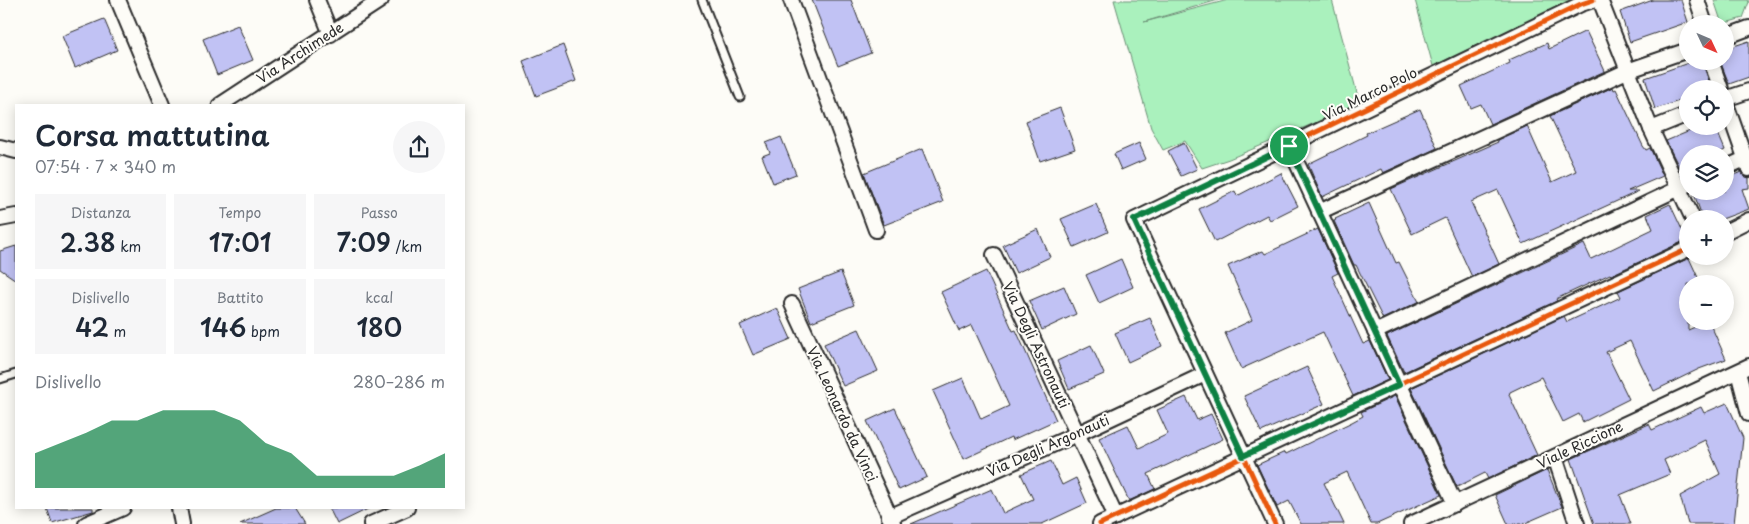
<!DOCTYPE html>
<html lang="it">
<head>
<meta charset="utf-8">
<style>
	body { margin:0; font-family:"Playpen Sans",sans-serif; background:#f6f6f7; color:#1f2937; height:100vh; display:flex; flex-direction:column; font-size:19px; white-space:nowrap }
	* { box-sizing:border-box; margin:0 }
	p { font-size:16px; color:#747a83 }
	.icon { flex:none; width:28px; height:28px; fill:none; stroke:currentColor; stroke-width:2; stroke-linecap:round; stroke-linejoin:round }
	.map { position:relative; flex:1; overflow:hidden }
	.details { position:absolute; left:15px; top:104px; width:450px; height:405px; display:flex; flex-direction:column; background:#fff; border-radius:0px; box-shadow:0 2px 12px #0003 }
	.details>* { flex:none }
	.needle { width:32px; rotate:134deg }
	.fabs { position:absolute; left:1679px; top:15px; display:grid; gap:10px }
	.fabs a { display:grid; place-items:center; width:55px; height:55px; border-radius:50%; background:#fff; box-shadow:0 2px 12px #0003; font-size:25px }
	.pin { position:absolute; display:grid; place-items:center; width:42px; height:42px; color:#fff; margin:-21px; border:2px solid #fff; border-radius:50%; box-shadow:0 1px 5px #0007 }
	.round { display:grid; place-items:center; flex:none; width:52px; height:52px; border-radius:26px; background:#f6f6f7 }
	.overview { display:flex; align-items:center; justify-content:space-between; height:85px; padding:0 20px }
	h1 { font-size:28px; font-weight:600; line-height:38px }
	.metrics { display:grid; grid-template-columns:repeat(3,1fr); gap:8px; height:85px; padding:5px 20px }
	.metrics div { display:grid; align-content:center; border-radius:0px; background:#f6f6f7; text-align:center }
	.metrics b { font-size:25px; font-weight:600 }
	.metrics small { font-size:14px; font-weight:400 }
	.metrics p { font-size:14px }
	.chart { height:140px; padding:10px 20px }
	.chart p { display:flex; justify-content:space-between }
	.chart svg { width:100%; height:90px; margin-top:5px; fill:#0b8043; opacity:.7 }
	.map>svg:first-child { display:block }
	.green { fill:#aaf1bd; stroke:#6a8e74 }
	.building { fill:#c1c2f4; stroke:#2b2b2b }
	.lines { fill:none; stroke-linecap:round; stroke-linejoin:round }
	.service-casing { stroke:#2b2b2b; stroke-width:11 }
	.minor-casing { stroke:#2b2b2b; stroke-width:18 }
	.service { stroke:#fdfcf7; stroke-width:7 }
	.minor { stroke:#fdfcf7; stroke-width:14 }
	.cycleway-casing { stroke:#fdfcf7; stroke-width:8 }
	.cycleway { stroke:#e8590c; stroke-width:5 }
	.route-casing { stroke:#fff; stroke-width:10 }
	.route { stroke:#0b8043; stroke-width:6 }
	.labels { text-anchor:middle; stroke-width:4; stroke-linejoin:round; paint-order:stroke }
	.street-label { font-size:14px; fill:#2b2b2b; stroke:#fdfcf7 }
</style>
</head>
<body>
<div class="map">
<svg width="1749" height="524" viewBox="0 0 1749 524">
	<rect width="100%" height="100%" fill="#fdfcf7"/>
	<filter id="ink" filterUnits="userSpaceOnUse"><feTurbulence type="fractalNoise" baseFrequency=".02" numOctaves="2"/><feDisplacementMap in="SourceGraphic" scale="10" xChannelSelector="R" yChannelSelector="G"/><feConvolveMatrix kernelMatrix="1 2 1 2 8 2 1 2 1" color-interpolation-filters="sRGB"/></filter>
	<g filter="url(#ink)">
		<!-- green -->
		<g class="green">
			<path d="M1114 0H1218L1144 22 1228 0H1332L1360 104 1229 159 1202 168 1185 141 1163 150 1151 128Z"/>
			<path d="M1415 0H1573L1433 66Z"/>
			<path d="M1714 0H1748L1749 2 1743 18 1722 24Z"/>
		</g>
		<!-- building -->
		<g class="building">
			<path d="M812 0H851L871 53 838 66Z"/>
			<path d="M1653 0H1681L1688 22 1630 42 1620 12Z"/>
			<path d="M104 19 117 50 75 68 62 36Z"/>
			<path d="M238 25 253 60 217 75 203 39Z"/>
			<path d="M1586 31 1605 71 1490 124 1481 104 1471 108 1461 86 1510 63 1509 60 1547 43 1549 49Z"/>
			<path d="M1749 41V77L1729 84 1720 61H1725V49Z"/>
			<path d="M563 45 576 81 536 96 523 61Z"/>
			<path d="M1694 61H1702L1712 89H1688V98L1655 109 1645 78Z"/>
			<path d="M1613 87 1614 90 1616 89 1643 146 1646 150 1650 148 1663 176 1628 191H1639L1523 244 1498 190 1471 202 1499 264 1472 277 1445 218 1412 234 1391 189 1498 142 1497 140 1527 126 1552 182 1576 171 1550 116Z"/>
			<path d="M1060 108 1075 149 1040 161 1026 121Z"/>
			<path d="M1420 109 1437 148 1383 173 1381 169 1322 197 1308 164 1367 135 1366 133Z"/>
			<path d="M1702 126H1715L1725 150 1717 154H1688V166L1680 169 1666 141Z"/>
			<path d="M781 137 796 174 773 183 762 156 770 153 766 143Z"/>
			<path d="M1139 143 1146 159 1121 170 1114 154Z"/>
			<path d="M1184 143 1197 169 1181 176 1168 151Z"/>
			<path d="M922 149 943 202 884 225 864 173Z"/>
			<path d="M1741 172 1744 176 1749 178V188L1742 189 1749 209 1722 219H1703L1693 191H1725V179Z"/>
			<path d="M1281 173 1298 206 1270 220 1267 215 1215 242 1199 209 1235 191 1237 196Z"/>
			<path d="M1369 203 1396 263 1399 262 1419 302 1383 319 1356 265H1354L1334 221 1336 220 1335 219Z"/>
			<path d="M1096 204 1108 232 1074 247 1061 219Z"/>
			<path d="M1670 204 1686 238 1681 241 1682 242 1611 275 1610 274 1556 299 1557 301 1404 372 1387 336 1584 244 1591 259 1653 229 1647 215Z"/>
			<path d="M1038 229 1050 257 1016 273 1003 245Z"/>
			<path d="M1318 229 1338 273 1332 276 1363 344 1370 341 1388 380 1353 396 1323 332 1241 369 1225 333 1252 320 1228 266 1255 254 1263 251 1265 254Z"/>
			<path d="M16 246V280L0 269V251Z"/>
			<path d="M1689 258 1701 284H1688V330L1709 321 1726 359 1699 369 1654 391 1630 341 1606 352 1629 399 1583 422 1579 414 1563 422 1541 377 1510 392 1509 395 1537 455 1488 479 1485 473 1457 487 1411 388 1564 316 1567 322 1621 297 1618 291Z"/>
			<path d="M1121 259 1133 287 1099 303 1086 275Z"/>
			<path d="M986 271 1013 331 1016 330 1056 420 1012 440 1011 437 964 459 933 391 963 378 981 419 1009 406 972 325 959 331 941 292Z"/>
			<path d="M841 272 854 305 811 322 798 289Z"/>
			<path d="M1064 286 1076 314 1042 330 1029 301Z"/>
			<path d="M777 308 791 339 753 355 740 325Z"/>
			<path d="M1150 318 1162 346 1128 362 1115 333Z"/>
			<path d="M859 329 878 371 843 386 824 344Z"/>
			<path d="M1091 345 1104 374 1069 389 1057 361Z"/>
			<path d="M1307 367 1324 404 1261 432 1244 396Z"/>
			<path d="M1395 396 1441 495 1377 524H1371L1347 472 1324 483 1344 524H1301L1289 501 1277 507 1257 465 1285 452 1286 454 1352 422 1363 416 1361 412Z"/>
			<path d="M1186 397 1197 420 1211 414 1223 439 1148 474 1155 489 1129 501 1099 438 1128 425 1139 448 1168 434 1157 410Z"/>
			<path d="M1727 403 1743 438 1734 524H1688L1680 496 1720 474 1705 440 1664 460 1670 474 1620 495 1631 524H1594L1571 459 1649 424 1652 430 1701 407 1704 413Z"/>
			<path d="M895 408 927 477 899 490 867 421Z"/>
			<path d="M1051 461 1062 485 1076 478 1087 503 1042 524H911L992 489 1003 513 1033 499 1021 474Z"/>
			<path d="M1547 470 1562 507 1523 524H1508L1495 495Z"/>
			<path d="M47 508H93V511L52 523Z"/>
			<path d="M276 508H295L305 524H240Z"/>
			<path d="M329 508H370L337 524Z"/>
		</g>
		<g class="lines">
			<defs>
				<g id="service">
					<path d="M702 0 740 97"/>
					<path d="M0 379 16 374"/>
				</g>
				<g id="minor">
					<path d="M118 0 162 105"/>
					<path d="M317 0 331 34"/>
					<path d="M791 0 876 230"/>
					<path d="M1600 0 1651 129 1693 219"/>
					<path d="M1697 0 1705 24"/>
					<path d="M1725 37 1749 28"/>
					<path d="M1711 61 1721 89"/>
					<path d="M1725 99 1749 91"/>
					<path d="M1725 101 1749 169"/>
					<path d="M220 105 381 0"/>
					<path d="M1651 129 1688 114"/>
					<path d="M1289 146 1455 504"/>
					<path d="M0 147 16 151"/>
					<path d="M1725 168 1749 157"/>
					<path d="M1319 212 1627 71 1688 50"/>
					<path d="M0 219 16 216"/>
					<path d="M1725 232 1749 220"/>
					<path d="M994 255 1116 517"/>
					<path d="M792 304 893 523"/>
					<path d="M1375 332 1688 184"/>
					<path d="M1738 372 1749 414"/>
					<path d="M1555 457 1577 524"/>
					<path d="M179 508 182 524"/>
					<path d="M889 517 1077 434 1205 374"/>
					<path d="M86 524 123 508"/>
					<path d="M371 524 407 508"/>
					<path d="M1100 524 1688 249"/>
					<path d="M1275 524 1134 220 1581 4 1593 0"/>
					<path d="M1411 524 1749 366"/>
				</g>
			</defs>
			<!-- service casing -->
			<use href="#service" class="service-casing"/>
			<!-- minor casing -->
			<use href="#minor" class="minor-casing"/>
			<!-- service -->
			<use href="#service" class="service"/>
			<!-- minor -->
			<use href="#minor" class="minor"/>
			<defs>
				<g id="cycleway">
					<path d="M1100 524 1688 249"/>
					<path d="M1275 524 1134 220 1581 4 1593 0"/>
				</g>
			</defs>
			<!-- cycleway casing -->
			<use href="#cycleway" class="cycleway-casing"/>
			<!-- cycleway -->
			<use href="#cycleway" class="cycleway"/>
		</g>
	</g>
	<g class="lines" filter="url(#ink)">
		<defs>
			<path id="route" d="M1289 146 1399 385 1243 456 1134 220Z"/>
		</defs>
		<!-- route casing -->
		<use href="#route" class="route-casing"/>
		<!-- route -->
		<use href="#route" class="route"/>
	</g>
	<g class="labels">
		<!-- street labels -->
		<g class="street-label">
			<text transform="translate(300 53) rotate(-33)" y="5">Via Archimede</text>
			<text transform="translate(1370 94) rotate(-26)" y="5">Via Marco Polo</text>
			<text transform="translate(1036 345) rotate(65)" y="5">Via Degli Astronauti</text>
			<text transform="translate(842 414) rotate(65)" y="5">Via Leonardo da Vinci</text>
			<text transform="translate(1580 445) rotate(-25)" y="5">Viale Riccione</text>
			<text transform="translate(1048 446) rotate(-24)" y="5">Via Degli Argonauti</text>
		</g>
	</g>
</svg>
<div class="fabs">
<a><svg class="needle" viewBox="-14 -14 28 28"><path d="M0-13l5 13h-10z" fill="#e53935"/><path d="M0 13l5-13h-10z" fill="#747a83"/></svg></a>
<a><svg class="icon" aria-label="locate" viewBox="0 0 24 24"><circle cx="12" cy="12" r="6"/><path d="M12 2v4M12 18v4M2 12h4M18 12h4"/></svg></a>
<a><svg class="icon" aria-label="layers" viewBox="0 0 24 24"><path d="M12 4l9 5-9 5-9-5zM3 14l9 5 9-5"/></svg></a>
<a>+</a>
<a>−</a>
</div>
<div class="pin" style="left:1289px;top:146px;background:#1e9e55"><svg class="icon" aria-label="arrive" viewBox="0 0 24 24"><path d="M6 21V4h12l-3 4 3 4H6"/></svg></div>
<section class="details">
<div class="overview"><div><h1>Corsa mattutina</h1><p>07:54 · 7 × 340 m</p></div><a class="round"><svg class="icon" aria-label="share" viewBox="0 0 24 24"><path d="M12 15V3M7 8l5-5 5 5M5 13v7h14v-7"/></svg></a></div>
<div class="metrics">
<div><p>Distanza</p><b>2.38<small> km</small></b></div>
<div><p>Tempo</p><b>17:01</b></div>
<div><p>Passo</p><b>7:09<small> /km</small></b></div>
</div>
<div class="metrics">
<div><p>Dislivello</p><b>42<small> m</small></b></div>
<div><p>Battito</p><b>146<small> bpm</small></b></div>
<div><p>kcal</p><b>180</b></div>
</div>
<div class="chart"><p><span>Dislivello</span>280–286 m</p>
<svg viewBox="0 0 160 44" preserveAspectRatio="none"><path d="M0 44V27L10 22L20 17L30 11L40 11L50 6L60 6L70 6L80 11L90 22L100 27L110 38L120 38L130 38L140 38L150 33L160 27V44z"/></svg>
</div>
</section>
</div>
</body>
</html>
